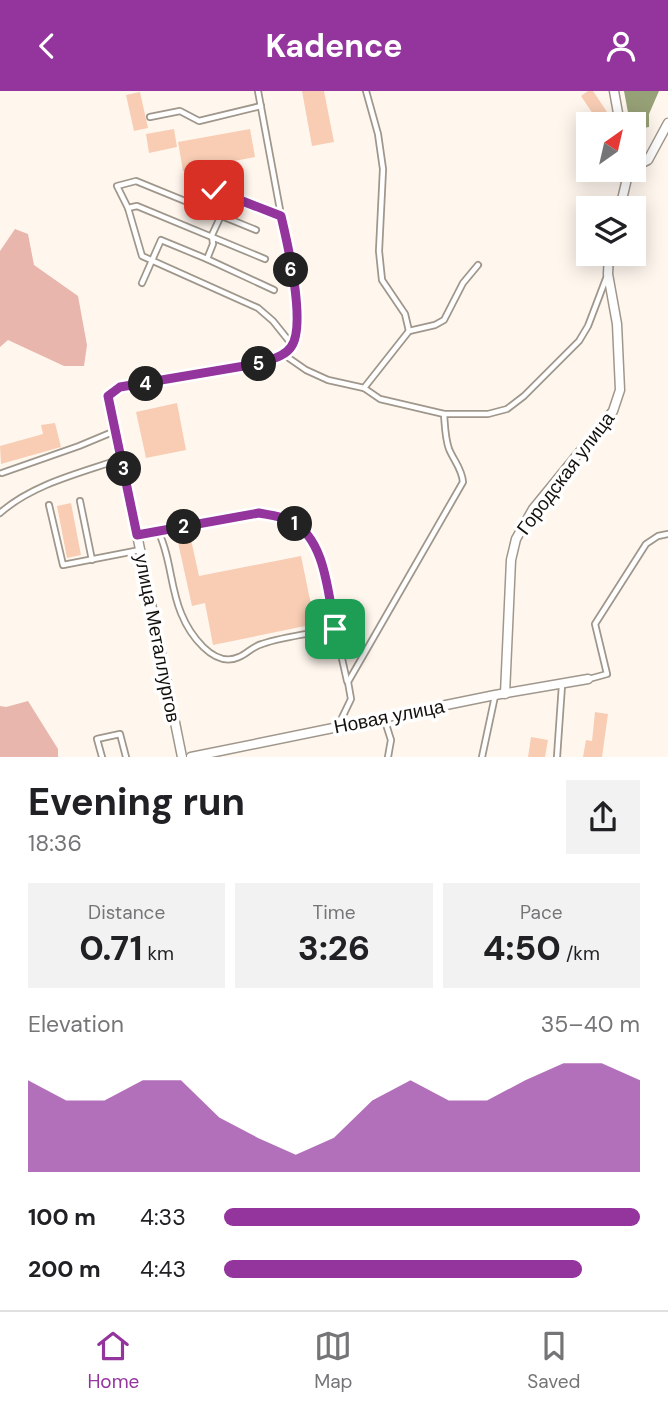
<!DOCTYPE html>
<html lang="en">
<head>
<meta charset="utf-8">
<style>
	body { margin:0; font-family:"DM Sans",sans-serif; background:#f2f2f2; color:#202124; height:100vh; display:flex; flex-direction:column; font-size:26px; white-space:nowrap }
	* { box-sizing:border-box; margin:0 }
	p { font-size:23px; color:#757577 }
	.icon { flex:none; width:38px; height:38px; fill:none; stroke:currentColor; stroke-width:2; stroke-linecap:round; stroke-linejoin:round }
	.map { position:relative; height:666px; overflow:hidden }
	.drawer { display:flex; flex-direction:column; background:#fff; flex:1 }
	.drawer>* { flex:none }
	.needle { width:46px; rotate:34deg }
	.tools { position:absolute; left:576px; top:21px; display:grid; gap:14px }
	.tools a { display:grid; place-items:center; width:70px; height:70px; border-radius:0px; background:#fff; box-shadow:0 4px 18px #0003; font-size:35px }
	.pin { position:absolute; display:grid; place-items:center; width:60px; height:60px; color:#fff; margin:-30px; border-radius:14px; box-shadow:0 4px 10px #0006 }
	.km { position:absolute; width:35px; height:35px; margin:-18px; border-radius:50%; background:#222; color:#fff; font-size:19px; line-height:35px; text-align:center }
	.round { display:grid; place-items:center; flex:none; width:74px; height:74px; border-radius:0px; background:#f2f2f2 }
	.overview { display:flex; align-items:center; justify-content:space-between; height:119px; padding:0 28px }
	h1 { font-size:38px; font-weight:700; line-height:52px }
	.metrics { display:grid; grid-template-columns:repeat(3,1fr); gap:10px; height:119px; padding:7px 28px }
	.metrics div { display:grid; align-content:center; border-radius:0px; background:#f2f2f2; text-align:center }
	.metrics b { font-size:35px; font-weight:700 }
	.metrics small { font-size:19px; font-weight:400 }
	.metrics p { font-size:19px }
	.chart { height:196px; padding:14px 28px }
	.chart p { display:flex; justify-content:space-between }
	.chart svg { width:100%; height:126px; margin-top:7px; fill:#94359e; opacity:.7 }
	ul { padding:0 28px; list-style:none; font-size:23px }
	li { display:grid; grid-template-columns:112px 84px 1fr; align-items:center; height:52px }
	li i { height:18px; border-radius:9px; background:#94359e }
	header { display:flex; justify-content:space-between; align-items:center; height:91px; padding:0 28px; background:#94359e; color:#fff; font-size:32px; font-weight:700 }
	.tab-bar { display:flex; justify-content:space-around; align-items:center; height:98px; border-top:2px solid #e0e0e0; background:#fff; font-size:19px; color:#757577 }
	.tab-bar a { display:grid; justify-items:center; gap:4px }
	.tab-bar .on { color:#94359e }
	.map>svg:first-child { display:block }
	.forest { fill:#e8b6ad }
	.water { fill:#97a177 }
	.building { fill:#f8cdb4 }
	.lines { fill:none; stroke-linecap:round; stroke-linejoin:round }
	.lane-casing { stroke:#a0978c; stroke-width:8 }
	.street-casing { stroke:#a0978c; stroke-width:11 }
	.lane { stroke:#fff; stroke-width:4.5 }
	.street { stroke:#fff; stroke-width:8 }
	.route-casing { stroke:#fff; stroke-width:14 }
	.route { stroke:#94359e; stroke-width:9 }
	.labels { text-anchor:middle; stroke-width:7; stroke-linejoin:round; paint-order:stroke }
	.street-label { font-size:19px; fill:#14110d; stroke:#fff }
</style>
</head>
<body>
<header><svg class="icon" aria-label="back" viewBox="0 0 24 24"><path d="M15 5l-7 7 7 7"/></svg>Kadence<svg class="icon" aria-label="person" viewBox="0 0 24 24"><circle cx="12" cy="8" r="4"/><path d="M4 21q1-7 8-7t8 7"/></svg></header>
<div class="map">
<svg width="668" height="666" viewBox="0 0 668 666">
	<rect width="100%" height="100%" fill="#fff7ee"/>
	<!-- forest -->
	<g class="forest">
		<path d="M15 138 28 143 34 174 78 205 87 254 84 275H64L8 249 0 256V160Z"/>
		<path d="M28 610 58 658V666H0V615L6 616Z"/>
	</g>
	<!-- water -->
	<path class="water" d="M624 0H659L649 23V36L637 38 629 27Z"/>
	<!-- building -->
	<g class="building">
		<path d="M302 0H324L334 51 312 55Z"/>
		<path d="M588 0H593L607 21 597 29 581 5Z"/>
		<path d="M140 1 148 37 134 40 126 4Z"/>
		<path d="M174 38 177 56 149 62 146 43Z"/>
		<path d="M250 38 255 66 183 80 178 51Z"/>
		<path d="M177 312 186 359 146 367 136 321Z"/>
		<path d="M55 332 61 356 1 373 0 355 43 343 41 334Z"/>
		<path d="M71 412 81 464 67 467 57 415Z"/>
		<path d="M190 444 199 485 301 465 315 533 213 554 205 512 192 515 177 447Z"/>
		<path d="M595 621 608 623 602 666H583L586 649 592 650Z"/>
		<path d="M531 646 548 649 545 666H528Z"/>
	</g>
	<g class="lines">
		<defs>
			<g id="lane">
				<path d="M366 0 378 43 383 78 379 160 382 189 405 223 409 240"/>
				<path d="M150 26 180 20 199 30 261 15"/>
				<path d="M214 98 280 124"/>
				<path d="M128 117 137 115 265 168"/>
				<path d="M256 139 136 90 117 95 128 117 142 165 258 217 273 230 293 255"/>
				<path d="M207 168 274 199"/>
				<path d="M142 192 161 149 207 168 213 153 212 144 230 105"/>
				<path d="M283 263 306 279 328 289 364 297 380 308 444 323H488L507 318 524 305 579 250 588 235 607 185"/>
				<path d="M364 297 409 240 435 234 444 229 463 192 478 174"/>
				<path d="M109 304 120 296 262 272 289 259 293 255 297 240 296 205 258 0"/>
				<path d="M2 382 79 355 115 340"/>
				<path d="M80 410 92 469"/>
				<path d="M49 414 63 474 140 459"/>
				<path d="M0 422C33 393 80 382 121 368"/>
				<path d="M158 440C171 466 170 496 181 522 189 542 213 578 239 566 247 563 253 555 262 553 285 545 311 543 335 538"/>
				<path d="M137 444 259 422C293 426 307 437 320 469L347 590"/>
				<path d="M589 588 607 583 595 533 646 453 658 445 668 443"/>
				<path d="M384 627 391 649 388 666"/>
				<path d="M338 635 351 608 348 591 463 391C462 378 454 370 449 358 445 347 445 335 444 323"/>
				<path d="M102 666 97 648 120 643 126 666"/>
				<path d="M482 666 495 605"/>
				<path d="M557 666 562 594"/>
			</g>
			<g id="street">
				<path d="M614 0 620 33"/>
				<path d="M634 76 648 69 668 32"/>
				<path d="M620 117 629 79"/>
				<path d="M109 305 182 666"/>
				<path d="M505 603 511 469 516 448 533 418 613 320 620 299 617 233 608 183 609 163"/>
				<path d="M191 666 495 604 588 588"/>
			</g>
		</defs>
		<!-- lane casing -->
		<use href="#lane" class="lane-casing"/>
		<!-- street casing -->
		<use href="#street" class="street-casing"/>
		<!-- lane -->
		<use href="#lane" class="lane"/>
		<!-- street -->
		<use href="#street" class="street"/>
	</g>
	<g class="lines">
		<defs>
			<path id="route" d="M214 99 281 125C287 150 307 235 291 256 285 265 272 268 262 272L120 296 108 305 137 444 259 422C270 424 281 425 291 430 326 448 328 504 335 538"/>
		</defs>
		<!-- route casing -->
		<use href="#route" class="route-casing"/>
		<!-- route -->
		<use href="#route" class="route"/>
	</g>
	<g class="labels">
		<!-- street labels -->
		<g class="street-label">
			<text transform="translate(565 382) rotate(-53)" y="7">Городская улица</text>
			<text transform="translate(158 547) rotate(79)" y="7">улица Металлургов</text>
			<text transform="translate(389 625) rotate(-11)" y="7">Новая улица</text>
		</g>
	</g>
</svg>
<div class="tools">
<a><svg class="needle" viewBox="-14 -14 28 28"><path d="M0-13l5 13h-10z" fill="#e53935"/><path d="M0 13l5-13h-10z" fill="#757577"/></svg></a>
<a><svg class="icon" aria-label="layers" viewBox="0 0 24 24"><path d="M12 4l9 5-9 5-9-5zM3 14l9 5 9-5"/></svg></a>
</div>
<div class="pin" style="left:335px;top:538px;background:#1e9e55"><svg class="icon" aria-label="arrive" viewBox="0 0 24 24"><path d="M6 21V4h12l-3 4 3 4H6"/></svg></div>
<div class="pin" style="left:214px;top:99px;background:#d93025"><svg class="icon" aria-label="check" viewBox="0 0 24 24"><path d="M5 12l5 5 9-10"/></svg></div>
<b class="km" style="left:295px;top:433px">1</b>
<b class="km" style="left:184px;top:436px">2</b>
<b class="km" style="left:124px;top:378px">3</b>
<b class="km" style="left:146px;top:293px">4</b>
<b class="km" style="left:259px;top:273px">5</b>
<b class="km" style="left:291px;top:179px">6</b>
</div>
<section class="drawer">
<div class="overview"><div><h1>Evening run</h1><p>18:36</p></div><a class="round"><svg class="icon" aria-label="share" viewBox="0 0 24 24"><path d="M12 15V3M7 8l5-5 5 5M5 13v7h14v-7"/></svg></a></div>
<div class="metrics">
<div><p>Distance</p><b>0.71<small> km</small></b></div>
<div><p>Time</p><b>3:26</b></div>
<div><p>Pace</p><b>4:50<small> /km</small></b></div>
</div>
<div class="chart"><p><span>Elevation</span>35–40 m</p>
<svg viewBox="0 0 160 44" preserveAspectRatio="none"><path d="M0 44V12L10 19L20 19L30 12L40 12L50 25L60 32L70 38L80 32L90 19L100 12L110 19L120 19L130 12L140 6L150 6L160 12V44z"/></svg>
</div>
<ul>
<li><b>100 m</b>4:33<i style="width:100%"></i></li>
<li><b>200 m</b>4:43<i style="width:86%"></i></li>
</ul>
</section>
<nav class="tab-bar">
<a class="on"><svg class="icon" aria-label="home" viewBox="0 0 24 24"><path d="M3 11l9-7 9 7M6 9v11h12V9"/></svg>Home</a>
<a><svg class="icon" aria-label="map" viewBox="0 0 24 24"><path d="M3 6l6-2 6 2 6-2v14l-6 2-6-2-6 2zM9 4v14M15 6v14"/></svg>Map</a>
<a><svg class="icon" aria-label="saved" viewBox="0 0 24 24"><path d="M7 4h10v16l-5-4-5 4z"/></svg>Saved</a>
</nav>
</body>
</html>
